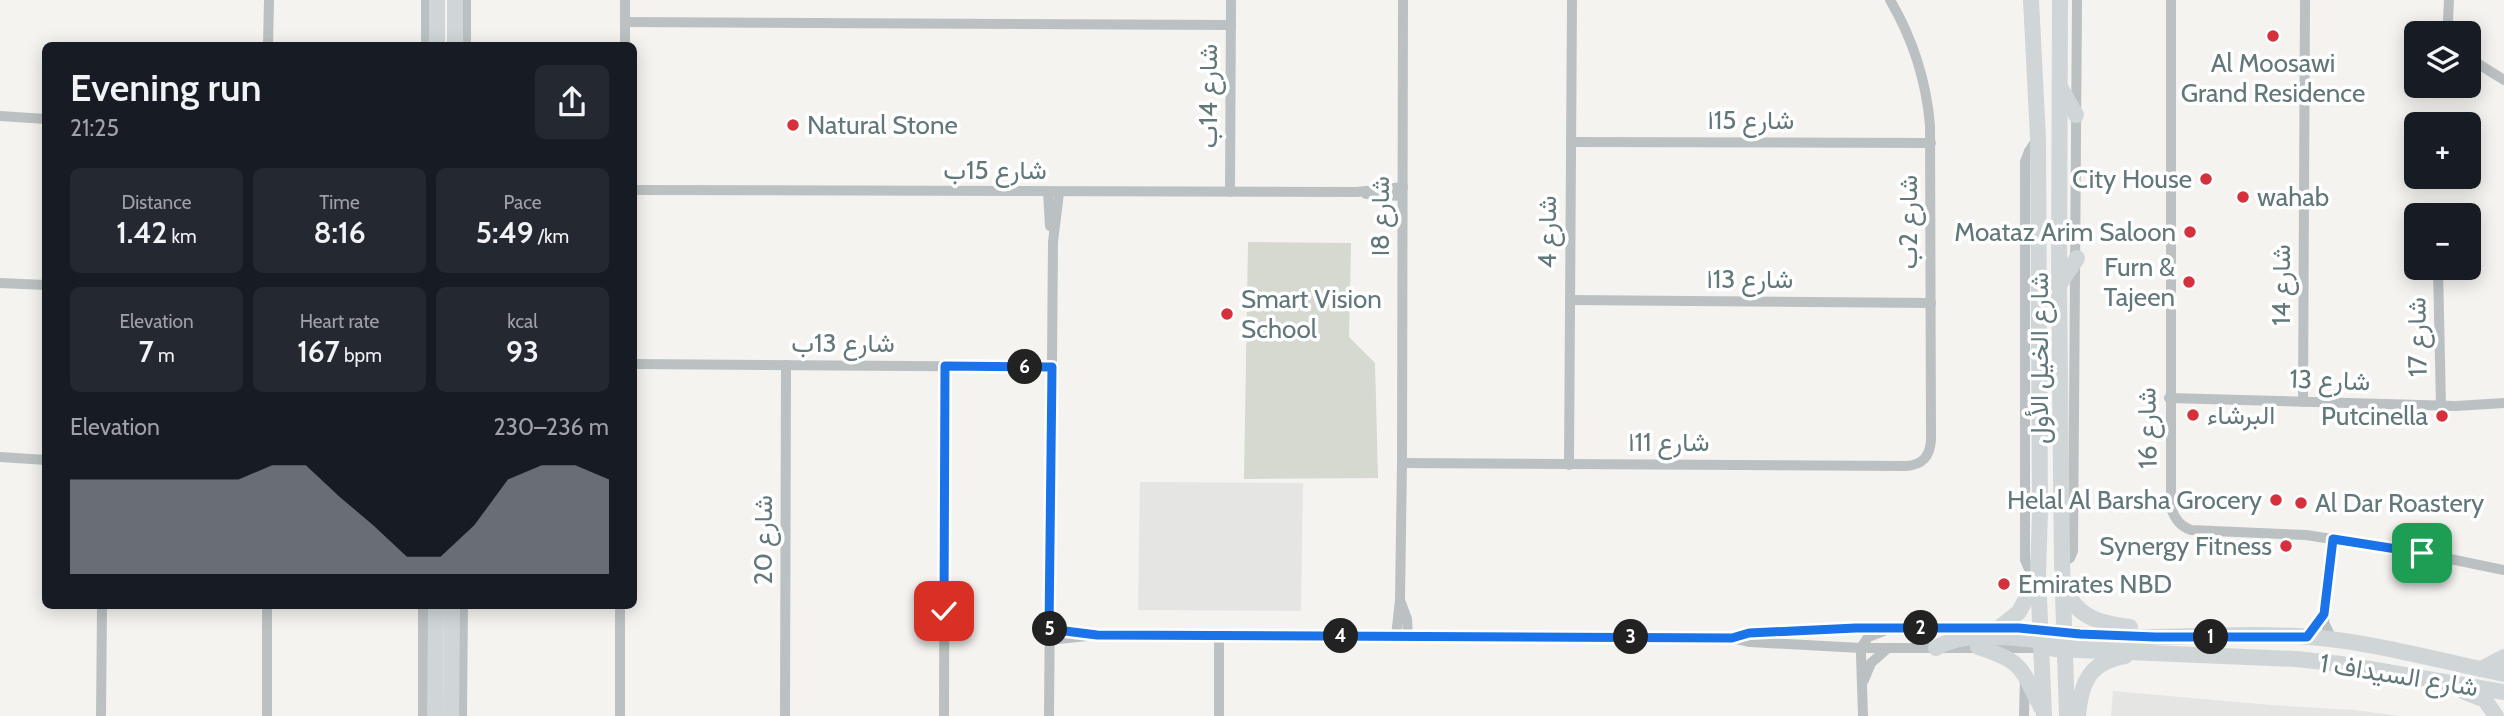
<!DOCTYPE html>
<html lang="en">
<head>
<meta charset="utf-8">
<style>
	body { margin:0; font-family:Cabin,Vazirmatn,sans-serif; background:#242831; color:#f1f3f6; height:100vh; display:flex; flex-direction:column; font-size:26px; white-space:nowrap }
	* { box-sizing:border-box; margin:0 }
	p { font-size:23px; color:#9ea1a6 }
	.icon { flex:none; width:38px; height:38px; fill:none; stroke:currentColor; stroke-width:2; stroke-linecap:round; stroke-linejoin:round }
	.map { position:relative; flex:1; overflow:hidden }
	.details { position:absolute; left:42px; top:42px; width:595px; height:567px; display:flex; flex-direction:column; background:#171b24; border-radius:10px; box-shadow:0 4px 18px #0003 }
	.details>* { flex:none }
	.tools { position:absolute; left:2404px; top:21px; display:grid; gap:14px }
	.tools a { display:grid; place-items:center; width:77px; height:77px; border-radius:10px; background:#171b24; box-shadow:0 4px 18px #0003; font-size:35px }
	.pin { position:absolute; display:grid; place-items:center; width:60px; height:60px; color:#fff; margin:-30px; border-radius:14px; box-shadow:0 4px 10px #0006 }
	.km { position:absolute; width:35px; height:35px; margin:-18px; border-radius:50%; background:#222; color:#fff; font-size:19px; line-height:35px; text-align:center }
	.round { display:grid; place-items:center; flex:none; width:74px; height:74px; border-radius:10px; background:#242831 }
	.overview { display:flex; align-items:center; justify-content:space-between; height:119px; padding:0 28px }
	h1 { font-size:38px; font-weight:600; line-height:52px }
	.metrics { display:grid; grid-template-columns:repeat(3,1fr); gap:10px; height:119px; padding:7px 28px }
	.metrics div { display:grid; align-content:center; border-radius:10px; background:#242831; text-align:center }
	.metrics b { font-size:30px; font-weight:600 }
	.metrics small { font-size:19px; font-weight:400 }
	.metrics p { font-size:19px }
	.chart { height:196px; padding:14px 28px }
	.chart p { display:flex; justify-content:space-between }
	.chart svg { width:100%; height:126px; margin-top:7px; fill:#8c9099; opacity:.7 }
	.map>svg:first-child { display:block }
	.built { fill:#e5e5e4 }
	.green { fill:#d5d9d0 }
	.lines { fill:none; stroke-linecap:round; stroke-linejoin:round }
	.street { stroke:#bbc1c2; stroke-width:10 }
	.secondary { stroke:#d0d6d8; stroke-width:16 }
	.route-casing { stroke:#fff; stroke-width:14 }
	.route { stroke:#1a73e8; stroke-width:9 }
	.poi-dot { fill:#d5303c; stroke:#fff; stroke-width:2.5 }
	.labels { text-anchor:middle; stroke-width:7; stroke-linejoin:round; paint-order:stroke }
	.poi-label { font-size:26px; fill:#61777a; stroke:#fff; text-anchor:start }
	.street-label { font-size:26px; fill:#61777a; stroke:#fff }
</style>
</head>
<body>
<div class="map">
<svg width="2504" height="716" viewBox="0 0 2504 716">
	<rect width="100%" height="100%" fill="#f4f3f0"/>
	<!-- built -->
	<g class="built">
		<path d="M1140 482 1303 483 1301 611 1138 610Z"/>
		<path d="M2113 691 2271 705 2354 710 2400 716H2111Z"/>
	</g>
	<!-- green -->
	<path class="green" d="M1248 242 1351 243 1349 337 1375 363 1378 478 1244 479Z"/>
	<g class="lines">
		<!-- street -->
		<g class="street">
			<path d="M426 0V46"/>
			<path d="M625 0V46"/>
			<path d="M2171 0V508C2175 519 2180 526 2191 530L2306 535 2416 552 2504 570"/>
			<path d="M2449 0 2448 20 2451 33"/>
			<path d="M625 22 1231 25"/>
			<path d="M268 46 269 0"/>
			<path d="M466 46V0"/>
			<path d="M2469 58 2504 80"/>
			<path d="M0 116 46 119"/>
			<path d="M1571 142 1931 143"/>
			<path d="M634 190 1357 192 1403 187"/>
			<path d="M1230 192 1231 0"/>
			<path d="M1048 193 1050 226"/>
			<path d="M1366 194 1402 196"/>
			<path d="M2437 210V215"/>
			<path d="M2438 268 2441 406"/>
			<path d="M0 283 46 285"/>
			<path d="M1570 300 1931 303"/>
			<path d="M634 364 1052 367"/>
			<path d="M2169 398 2456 406 2504 403"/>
			<path d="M2303 402 2305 0"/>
			<path d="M0 457 46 460"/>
			<path d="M1402 463 1906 466C1923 465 1930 456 1931 440L1930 125C1926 80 1913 39 1890 0"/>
			<path d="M1569 465 1572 0"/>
			<path d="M2333 539 2324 622 2330 635 2335 640"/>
			<path d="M2062 563 2070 558 2073 551 2077 0"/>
			<path d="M2038 574 2029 569 2025 560V162L2029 151 2038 138"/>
			<path d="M1400 600 1407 619 1408 636"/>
			<path d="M1050 629 1080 633"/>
			<path d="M1396 636 1400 600 1402 463 1403 0"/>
			<path d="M1732 638 1749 633 1856 628H2019L2040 630"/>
			<path d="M1049 640 1097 635 1664 637 1732 638 1750 642 1861 648H2041"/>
			<path d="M1864 680 1871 663 1888 648"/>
			<path d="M101 716 102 606"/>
			<path d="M267 716V606"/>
			<path d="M423 716V606"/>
			<path d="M462 716 463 606"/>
			<path d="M620 716V606"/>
			<path d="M785 716 786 365"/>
			<path d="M944 716 945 366"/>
			<path d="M1049 716 1053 242 1059 193"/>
			<path d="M1219 716V636"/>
			<path d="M1863 716 1861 655V648L1868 637 1884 631"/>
			<path d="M2024 716 2025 678"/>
		</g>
		<!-- secondary -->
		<g class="secondary">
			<path d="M2031 0 2038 138 2040 512 2038 574 2044 716"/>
			<path d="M2060 0 2059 285 2062 563 2067 716"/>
			<path d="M437 46V0"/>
			<path d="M455 46V0"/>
			<path d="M2060 87 2076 115"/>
			<path d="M2059 285 2077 258"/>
			<path d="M2065 587C2076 618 2100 623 2130 627"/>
			<path d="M1999 628 2019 612 2035 582"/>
			<path d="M2057 632C2140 644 2225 630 2309 637 2374 642 2440 661 2504 674"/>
			<path d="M1978 647C2024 662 2020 667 2041 707"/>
			<path d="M1936 648C1966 629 2017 639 2051 641"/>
			<path d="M2054 649 2296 659 2341 664 2504 692"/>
			<path d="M2481 669 2504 657"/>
			<path d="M2465 692 2485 700 2496 716"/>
			<path d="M435 716 436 606"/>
			<path d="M451 716 452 606"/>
			<path d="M2078 716C2081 683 2089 662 2125 656"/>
		</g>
	</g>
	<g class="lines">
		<defs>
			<path id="route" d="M944 611 945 366 1052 367 1049 629 1097 635 1732 638 1749 633 1856 628H2019L2080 634 2155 637H2307L2324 614 2333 539 2422 553"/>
		</defs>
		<!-- route casing -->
		<use href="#route" class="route-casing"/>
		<!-- route -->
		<use href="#route" class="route"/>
	</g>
	<!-- markers -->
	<g class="poi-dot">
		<circle cx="2273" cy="36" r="7"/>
		<circle cx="793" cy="125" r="7"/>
		<circle cx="2206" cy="179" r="7"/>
		<circle cx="2243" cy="197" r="7"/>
		<circle cx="2190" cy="232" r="7"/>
		<circle cx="2189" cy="282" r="7"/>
		<circle cx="1227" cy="314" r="7"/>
		<circle cx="2193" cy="415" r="7"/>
		<circle cx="2442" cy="416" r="7"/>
		<circle cx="2276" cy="500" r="7"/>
		<circle cx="2301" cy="503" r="7"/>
		<circle cx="2286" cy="546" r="7"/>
		<circle cx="2004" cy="584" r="7"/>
	</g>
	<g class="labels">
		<!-- poi labels -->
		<g class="poi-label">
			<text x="2273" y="72" text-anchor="middle">Al Moosawi<tspan x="2273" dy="30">Grand Residence</tspan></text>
			<text x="807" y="134">Natural Stone</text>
			<text x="2192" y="188" text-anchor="end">City House</text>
			<text x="2257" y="206">wahab</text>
			<text x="2176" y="241" text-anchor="end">Moataz Arim Saloon</text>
			<text x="2175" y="276" text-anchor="end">Furn &amp;<tspan x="2175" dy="30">Tajeen</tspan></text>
			<text x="1241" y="308">Smart Vision<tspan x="1241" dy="30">School</tspan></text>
			<text x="2207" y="424">البرشاء</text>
			<text x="2428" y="425" text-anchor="end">Putcinella</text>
			<text x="2262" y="509" text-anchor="end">Helal Al Barsha Grocery</text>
			<text x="2315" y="512">Al Dar Roastery</text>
			<text x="2272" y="555" text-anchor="end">Synergy Fitness</text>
			<text x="2018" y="593">Emirates NBD</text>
		</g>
		<!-- street labels -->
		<g class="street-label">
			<text transform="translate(1208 96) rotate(-90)" y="9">شارع 14ب</text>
			<text x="1751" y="129">شارع 15ا</text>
			<text x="995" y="179">شارع 15ب</text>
			<text transform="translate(1380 216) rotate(-90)" y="9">شارع 8ا</text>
			<text transform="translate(1908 222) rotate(-90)" y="9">شارع 2ب</text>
			<text transform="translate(1547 232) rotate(-90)" y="9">شارع 4</text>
			<text x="1750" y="288">شارع 13ا</text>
			<text transform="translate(2281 285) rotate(-90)" y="9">شارع 14</text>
			<text transform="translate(2417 337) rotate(-91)" y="9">شارع 17</text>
			<text x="843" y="352">شارع 13ب</text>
			<text transform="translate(2039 358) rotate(-90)" y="9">شارع الخيل الأول</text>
			<text transform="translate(2330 380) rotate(2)" y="9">شارع 13</text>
			<text transform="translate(2147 428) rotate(-91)" y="9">شارع 16</text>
			<text x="1669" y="451">شارع 11ا</text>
			<text transform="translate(763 540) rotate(-90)" y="9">شارع 20</text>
			<text transform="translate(2399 675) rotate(9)" y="9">شارع السيداف 1</text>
		</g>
	</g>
</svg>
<div class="tools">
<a><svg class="icon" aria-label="layers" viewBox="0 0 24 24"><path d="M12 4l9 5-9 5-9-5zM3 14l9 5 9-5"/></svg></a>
<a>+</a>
<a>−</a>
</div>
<div class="pin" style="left:2422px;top:553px;background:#1e9e55"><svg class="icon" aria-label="arrive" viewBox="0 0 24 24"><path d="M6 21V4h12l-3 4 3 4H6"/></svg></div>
<div class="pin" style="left:944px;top:611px;background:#d93025"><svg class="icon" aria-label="check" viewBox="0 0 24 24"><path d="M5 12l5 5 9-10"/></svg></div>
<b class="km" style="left:2211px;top:637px">1</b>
<b class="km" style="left:1921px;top:628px">2</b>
<b class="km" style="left:1631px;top:637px">3</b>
<b class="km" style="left:1341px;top:636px">4</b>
<b class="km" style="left:1050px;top:629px">5</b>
<b class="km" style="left:1025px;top:367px">6</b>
<section class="details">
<div class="overview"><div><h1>Evening run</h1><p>21:25</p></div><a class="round"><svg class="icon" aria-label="share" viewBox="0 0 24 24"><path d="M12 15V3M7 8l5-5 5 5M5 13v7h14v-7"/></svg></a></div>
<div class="metrics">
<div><p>Distance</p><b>1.42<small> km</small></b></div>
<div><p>Time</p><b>8:16</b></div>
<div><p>Pace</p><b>5:49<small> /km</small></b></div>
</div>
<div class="metrics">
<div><p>Elevation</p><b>7<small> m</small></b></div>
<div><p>Heart rate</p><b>167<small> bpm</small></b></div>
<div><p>kcal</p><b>93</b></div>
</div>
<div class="chart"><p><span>Elevation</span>230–236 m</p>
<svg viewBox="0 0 160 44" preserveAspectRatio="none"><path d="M0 44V11L10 11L20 11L30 11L40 11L50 11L60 6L70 6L80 17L90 27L100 38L110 38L120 27L130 11L140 6L150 6L160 11V44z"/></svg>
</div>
</section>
</div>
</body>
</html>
